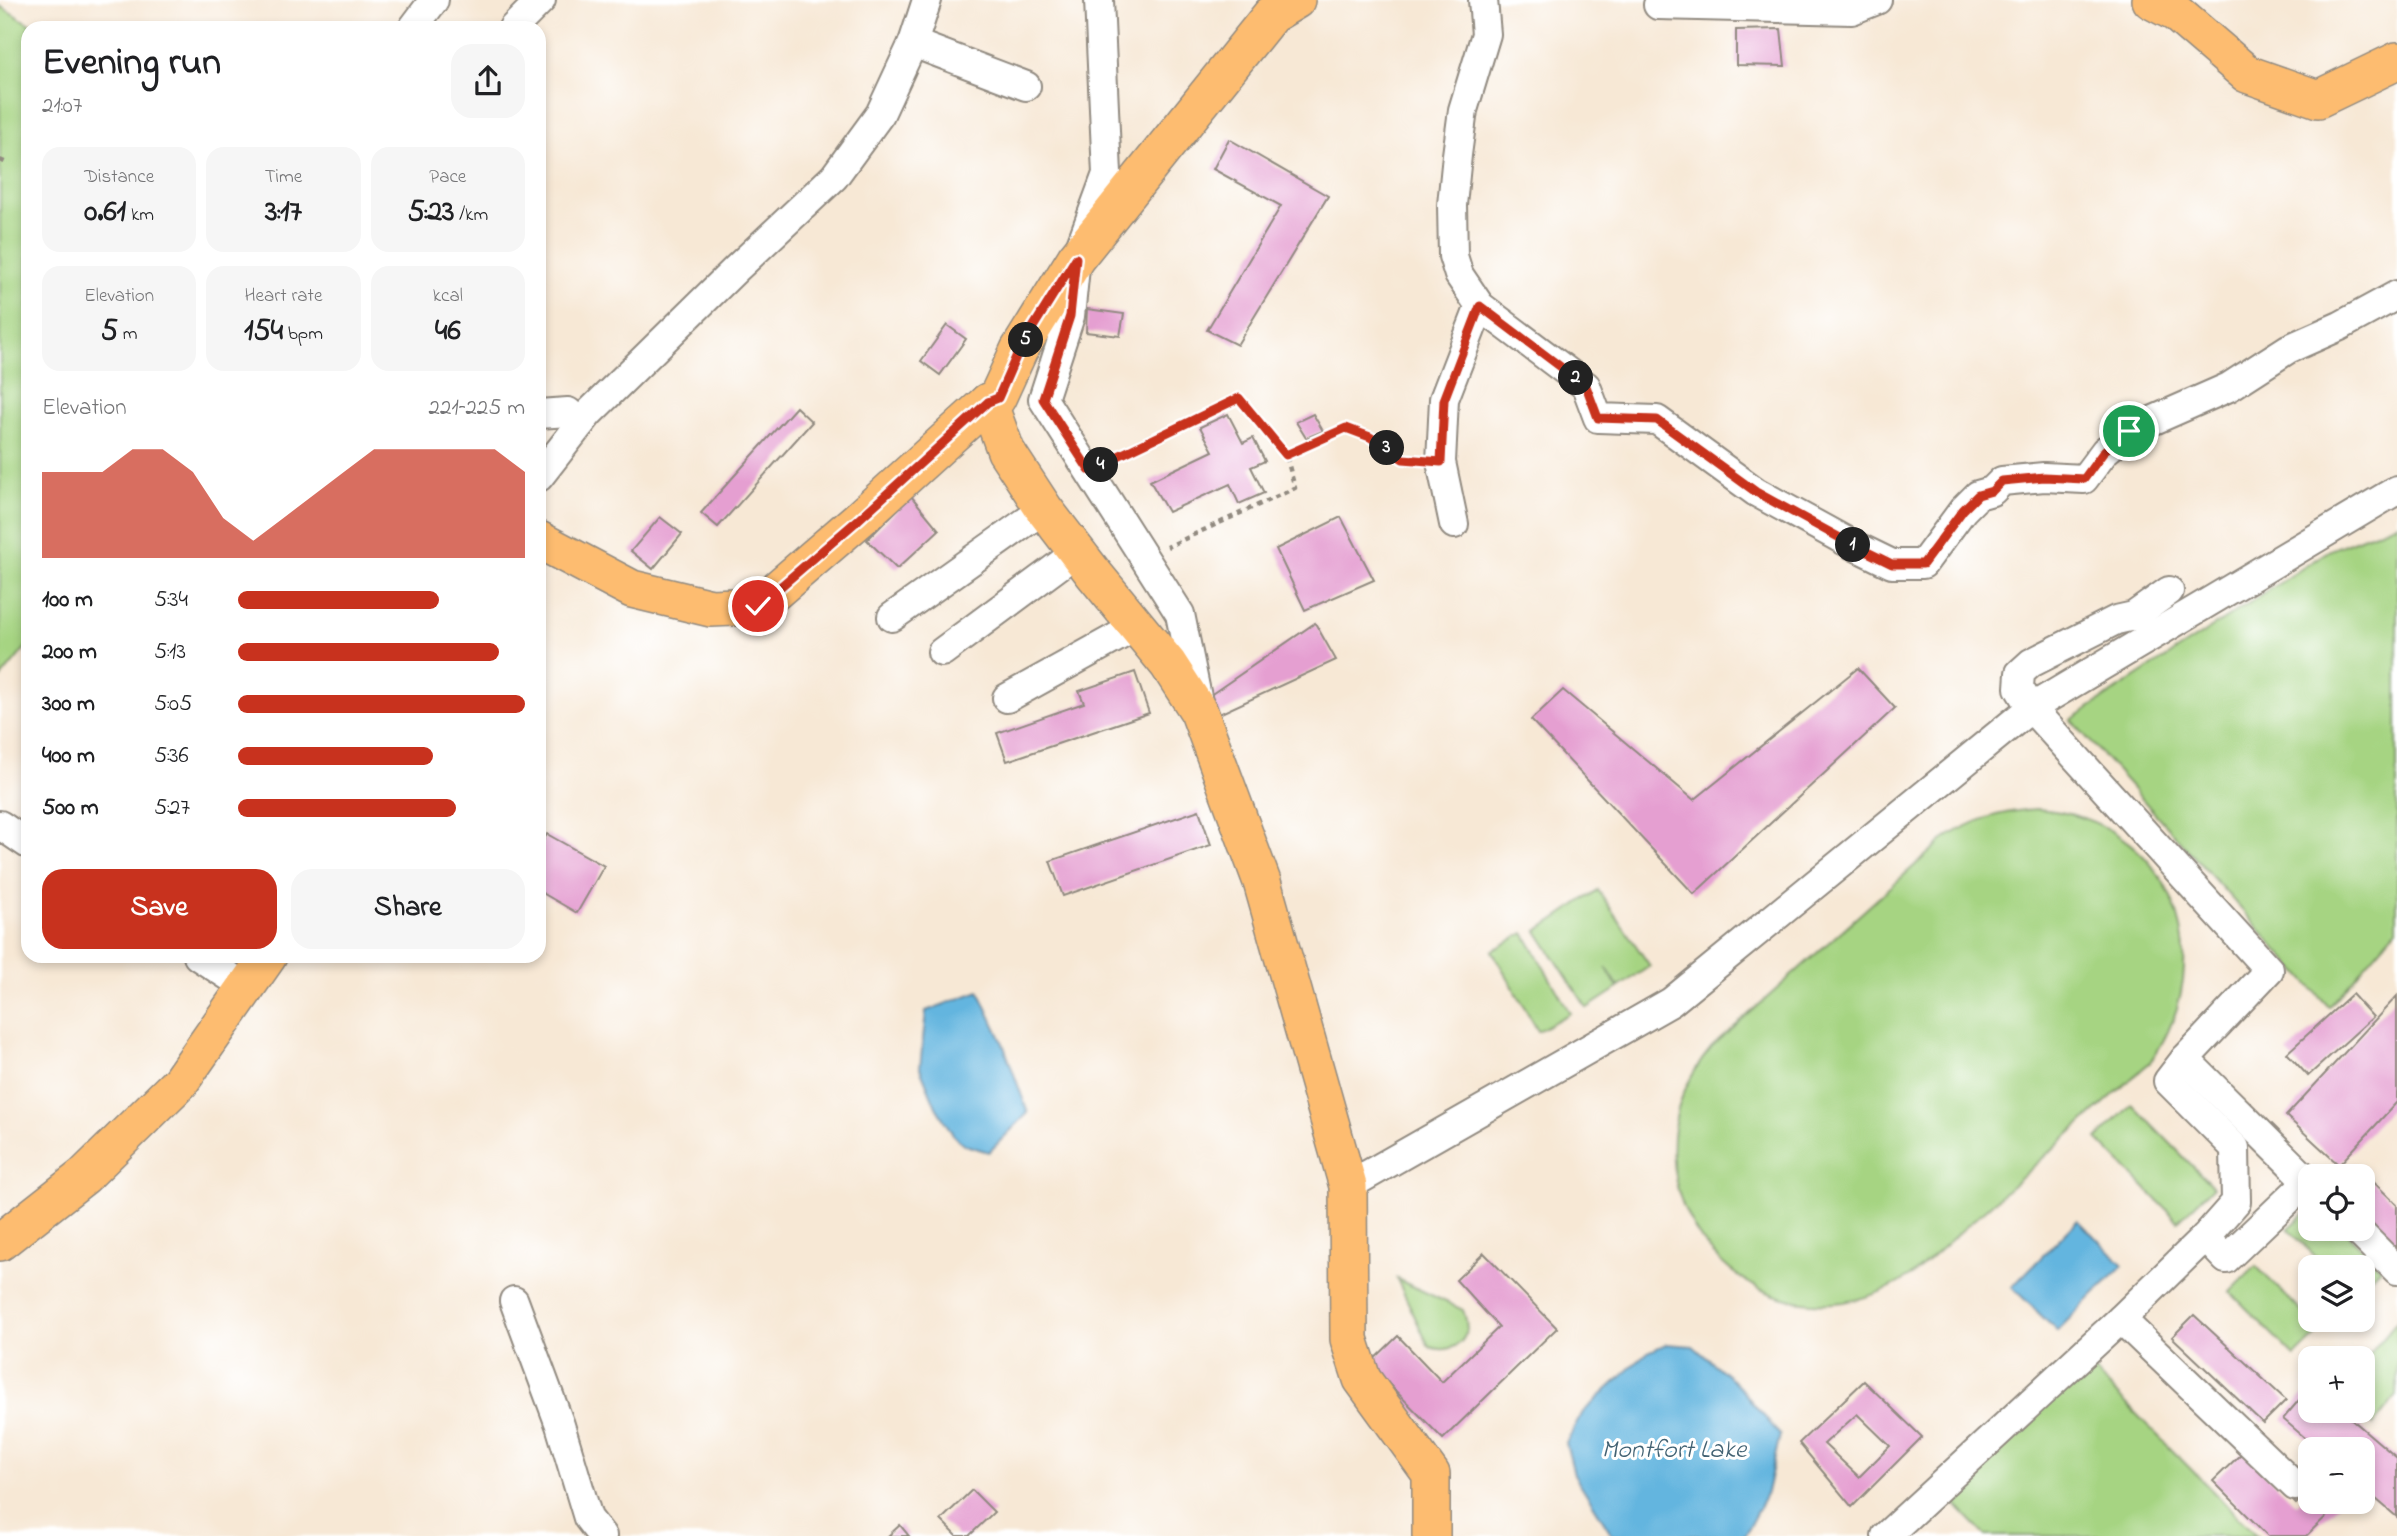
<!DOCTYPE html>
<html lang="en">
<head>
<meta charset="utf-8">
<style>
	body { margin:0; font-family:"Indie Flower",sans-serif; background:#f6f6f6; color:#202124; height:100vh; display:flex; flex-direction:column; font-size:26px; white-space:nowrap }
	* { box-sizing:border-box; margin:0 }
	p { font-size:23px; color:#757577 }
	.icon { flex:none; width:38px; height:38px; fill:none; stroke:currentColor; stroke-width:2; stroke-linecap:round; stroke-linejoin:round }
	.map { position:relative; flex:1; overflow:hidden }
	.panel { position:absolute; left:21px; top:21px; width:525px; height:942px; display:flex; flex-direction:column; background:#fff; border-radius:21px; box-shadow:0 4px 10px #0003 }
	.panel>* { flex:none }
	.tools { position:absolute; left:2298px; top:1164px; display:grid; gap:14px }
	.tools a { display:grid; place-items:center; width:77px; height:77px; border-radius:14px; background:#fff; box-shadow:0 4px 10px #0003; font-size:35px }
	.pin { position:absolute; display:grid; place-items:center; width:60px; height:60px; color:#fff; margin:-30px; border:4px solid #fff; border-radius:50%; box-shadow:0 2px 7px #0007 }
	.km { position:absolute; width:35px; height:35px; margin:-18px; border-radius:50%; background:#222; color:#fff; font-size:19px; line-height:35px; text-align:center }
	.round { display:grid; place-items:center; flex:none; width:74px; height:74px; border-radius:21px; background:#f6f6f6 }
	.head { display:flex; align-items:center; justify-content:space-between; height:119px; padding:0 21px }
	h1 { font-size:38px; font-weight:700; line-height:52px }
	.figures { display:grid; grid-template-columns:repeat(3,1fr); gap:10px; height:119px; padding:7px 21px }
	.figures div { display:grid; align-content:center; border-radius:18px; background:#f6f6f6; text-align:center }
	.figures b { font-size:30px; font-weight:700 }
	.figures small { font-size:19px; font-weight:400 }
	.figures p { font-size:19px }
	.chart { height:196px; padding:14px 21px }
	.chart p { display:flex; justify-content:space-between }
	.chart svg { width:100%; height:126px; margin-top:7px; fill:#c8321e; opacity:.7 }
	.cta { display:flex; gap:14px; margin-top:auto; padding:14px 21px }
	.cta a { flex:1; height:80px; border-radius:21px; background:#c8321e; color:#fff; font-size:28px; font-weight:700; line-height:80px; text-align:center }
	.cta a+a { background:#f6f6f6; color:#202124 }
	ul { padding:0 21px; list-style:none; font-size:23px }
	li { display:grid; grid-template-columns:112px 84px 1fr; align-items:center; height:52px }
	li i { height:18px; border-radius:9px; background:#c8321e }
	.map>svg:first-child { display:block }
	.green { fill:#a6d482; stroke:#688056; stroke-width:2 }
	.water { fill:#64b5df; stroke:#487085; stroke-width:2 }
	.building { fill:#e59fd1; fill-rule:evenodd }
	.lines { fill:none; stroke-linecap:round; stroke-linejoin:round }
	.minor-casing { stroke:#918a80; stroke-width:32 }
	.major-casing { stroke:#918a80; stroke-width:40 }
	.path { stroke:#918a80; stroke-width:4.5; stroke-dasharray:5 5; stroke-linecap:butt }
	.minor { stroke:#fff; stroke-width:28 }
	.major { stroke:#fdbc6f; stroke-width:37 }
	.route-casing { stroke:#fff; stroke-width:14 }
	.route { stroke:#c8321e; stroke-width:9 }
	.labels { text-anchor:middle; stroke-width:6; stroke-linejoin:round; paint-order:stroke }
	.water-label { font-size:26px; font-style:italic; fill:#426273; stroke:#fff }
</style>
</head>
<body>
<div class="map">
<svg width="2397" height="1536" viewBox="0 0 2397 1536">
	<rect width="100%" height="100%" fill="#fff"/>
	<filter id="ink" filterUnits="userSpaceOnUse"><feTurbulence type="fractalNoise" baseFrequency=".0143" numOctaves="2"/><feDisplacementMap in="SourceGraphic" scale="14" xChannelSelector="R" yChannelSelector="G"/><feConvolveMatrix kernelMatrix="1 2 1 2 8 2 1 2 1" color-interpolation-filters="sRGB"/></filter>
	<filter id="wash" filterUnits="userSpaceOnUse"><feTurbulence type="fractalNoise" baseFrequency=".00686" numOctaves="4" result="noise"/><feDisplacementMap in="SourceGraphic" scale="28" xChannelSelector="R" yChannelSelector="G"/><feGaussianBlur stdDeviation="1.57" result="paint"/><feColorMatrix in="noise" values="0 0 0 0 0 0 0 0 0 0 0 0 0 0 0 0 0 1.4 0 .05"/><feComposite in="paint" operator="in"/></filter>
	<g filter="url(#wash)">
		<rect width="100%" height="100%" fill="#f7e8d5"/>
		<!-- green -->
		<g class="green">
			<path d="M0 6 36 28H28V645L0 679Z"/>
			<path d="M2397 523V929L2329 1007 2071 720 2330 550Z"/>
			<path d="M2037 809C2170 818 2226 956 2150 1062L1912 1275C1757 1376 1596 1185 1712 1047L1942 841C1971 820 2001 811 2037 809Z"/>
			<path d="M1598 890 1650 966 1619 987 1606 967 1618 988 1587 1008 1537 931Z"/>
			<path d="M1524 933 1570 1013 1538 1031 1492 951Z"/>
			<path d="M2132 1104 2213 1187 2178 1221 2097 1139Z"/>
			<path d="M2310 1209V1228L2344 1229 2380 1268 2363 1285 2362 1267H2326L2288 1229Z"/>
			<path d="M2256 1266 2321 1331 2295 1357 2230 1292Z"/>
			<path d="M1397 1279 1463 1310C1474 1338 1457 1355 1429 1347Z"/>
			<path d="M2397 1321V1396L2373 1425 2357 1411 2362 1410 2363 1362Z"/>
			<path d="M2084 1361 2257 1536H1986L1949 1498Z"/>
		</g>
		<!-- water -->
		<g class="water">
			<path d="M979 991 1002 1041 1028 1113 989 1152 965 1145 954 1136 936 1107 920 1068 926 1011Z"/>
			<path d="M2078 1220 2123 1265 2057 1331 2012 1287Z"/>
			<path d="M1666 1344 1693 1346 1735 1382 1780 1435 1767 1492 1744 1536H1613L1574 1474 1566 1443 1583 1412 1648 1352Z"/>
		</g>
		<g id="blocks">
			<!-- building -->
			<g class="building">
				<path d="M1781 29 1785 66 1736 65V30Z"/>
				<path d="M1229 139 1328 196 1237 345 1207 330 1281 206 1213 169Z"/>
				<path d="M1087 309 1124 314 1120 336 1086 332Z"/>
				<path d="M947 325 966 339 940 375 921 361Z"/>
				<path d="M796 407 812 422 718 527 701 513Z"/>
				<path d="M1228 414 1243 443 1253 438 1265 461 1251 467 1264 493 1239 504 1230 484 1168 512 1150 481 1213 451 1200 427Z"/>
				<path d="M1313 414 1323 431 1306 438 1296 422Z"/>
				<path d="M911 496 939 530 897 569 867 540Z"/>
				<path d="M660 517 682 534 653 569 631 551Z"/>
				<path d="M1341 517 1374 580 1305 610 1276 549Z"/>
				<path d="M1315 623 1336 660 1217 715 1206 698Z"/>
				<path d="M1858 668 1895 708 1694 894 1531 720 1563 690 1694 800Z"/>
				<path d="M1135 672 1149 713 1007 761 997 733 1084 703 1079 691Z"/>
				<path d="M1199 810 1211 845 1063 896 1050 861Z"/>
				<path d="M547 834 604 866 577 913 539 891V848Z"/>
				<path d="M2352 994 2373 1017 2308 1076 2287 1053Z"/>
				<path d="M2397 996V1102L2339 1165 2286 1116Z"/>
				<path d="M2355 1164 2397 1205V1251L2362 1218V1176H2343Z"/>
				<path d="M1484 1253 1557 1328 1443 1439 1369 1364 1398 1336 1442 1382 1499 1327 1456 1280Z"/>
				<path d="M2194 1315 2286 1400 2263 1423 2172 1337Z"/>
				<path d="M1864 1381 1922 1437 1852 1507 1799 1443ZM1857 1414 1890 1446 1859 1477 1824 1444Z"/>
				<path d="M2310 1387V1410H2341L2397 1458V1517L2362 1487V1449H2318L2283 1419Z"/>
				<path d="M2243 1452 2296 1504 2310 1490V1502H2341L2306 1536H2268L2213 1481Z"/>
				<path d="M972 1490 994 1512 969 1536H957L941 1520Z"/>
				<path d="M900 1525 909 1536H888Z"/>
			</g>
		</g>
	</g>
	<g filter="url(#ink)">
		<use href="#blocks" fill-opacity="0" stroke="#918a80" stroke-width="2"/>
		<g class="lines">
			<defs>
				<g id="minor">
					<path d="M1099 0 1107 174 1076 258 1070 316 1043 399 1180 614 1198 702"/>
					<path d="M1483 0 1486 34 1463 110 1457 155 1452 205 1453 256 1459 275 1480 306 1586 386 1598 418 1657 420 1756 492 1851 544 1892 564H1923L1963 510 1978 495 1992 491 2002 481 2044 477 2084 479 2105 451 2129 431 2229 387 2288 349 2340 326 2397 295"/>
					<path d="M1658 5 1852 10 1877 0"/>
					<path d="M413 28 434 0"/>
					<path d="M513 28 541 0"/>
					<path d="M913 43 1026 86"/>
					<path d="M539 414 568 412 581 423"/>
					<path d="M539 477 589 413 736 269 834 177 880 114 913 43 927 0"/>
					<path d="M1454 524 1441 462 1444 399 1480 306"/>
					<path d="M2169 591 2134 616 2116 620 2031 663 2020 673 2019 688 2031 708 2269 970 2185 1059 2310 1183"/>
					<path d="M892 617 1044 509"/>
					<path d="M942 652 1077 552"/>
					<path d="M1007 698 1137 626"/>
					<path d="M0 825 28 844"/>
					<path d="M198 956 246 987"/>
					<path d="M2185 1059 2168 1081 2235 1148 2236 1202 2205 1237 2121 1319 2295 1486"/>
					<path d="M1348 1186 1671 1002 2031 708 2397 490"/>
					<path d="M2355 1228 2397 1270"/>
					<path d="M2205 1237 2226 1259 2308 1181"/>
					<path d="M514 1301 560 1425 588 1518 602 1536"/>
					<path d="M1886 1536 2121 1319"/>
				</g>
				<g id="major">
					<path d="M2151 0 2176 13 2247 74 2318 99 2397 61"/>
					<path d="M988 402 1006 451 1044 509 1094 574 1168 664 1199 712 1262 882 1348 1186 1349 1339 1362 1379 1431 1474V1536"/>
					<path d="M539 540 632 589 711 608 758 606 858 520 988 402 997 398 1019 350 1076 258 1271 15 1296 0"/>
					<path d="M0 1242 84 1176 180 1082 268 956"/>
				</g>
			</defs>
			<!-- minor casing -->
			<use href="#minor" class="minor-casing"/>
			<!-- major casing -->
			<use href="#major" class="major-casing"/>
			<!-- path -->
			<g class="path">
				<path d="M0 160 9 164"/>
				<path d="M1286 455 1346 428 1369 437 1403 459 1419 460"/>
				<path d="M1109 460 1239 398 1286 455 1295 488 1167 547"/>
			</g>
			<!-- minor -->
			<use href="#minor" class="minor"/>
			<!-- major -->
			<use href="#major" class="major"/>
		</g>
	</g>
	<g class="lines" filter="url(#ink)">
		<defs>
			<path id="route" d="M758 606 858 520 988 402 998 398 1019 350 1076 258 1070 316 1043 399 1089 470 1239 398 1286 455 1346 428 1370 437 1403 459 1441 462 1444 400 1480 306 1586 386 1598 418 1657 420 1756 492 1851 544 1892 564H1923L1963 510 1978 495 1992 491 2002 481 2044 477 2084 479 2105 450 2129 431"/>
		</defs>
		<!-- route casing -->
		<use href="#route" class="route-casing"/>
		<!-- route -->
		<use href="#route" class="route"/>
	</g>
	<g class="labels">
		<!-- water labels -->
		<g class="water-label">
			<text x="1674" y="1457">Montfort Lake</text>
		</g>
	</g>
</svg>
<div class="tools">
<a><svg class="icon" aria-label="locate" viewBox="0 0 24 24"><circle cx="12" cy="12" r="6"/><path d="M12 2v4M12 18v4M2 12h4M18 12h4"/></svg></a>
<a><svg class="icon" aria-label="layers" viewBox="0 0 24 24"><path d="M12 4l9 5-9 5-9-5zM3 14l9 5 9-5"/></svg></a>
<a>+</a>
<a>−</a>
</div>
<div class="pin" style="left:2129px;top:431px;background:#1e9e55"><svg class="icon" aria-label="arrive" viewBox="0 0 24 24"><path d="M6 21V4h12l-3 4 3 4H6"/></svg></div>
<div class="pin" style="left:758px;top:606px;background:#d93025"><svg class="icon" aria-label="check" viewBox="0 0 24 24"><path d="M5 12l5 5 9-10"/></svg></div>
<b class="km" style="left:1853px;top:545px">1</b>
<b class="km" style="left:1576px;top:378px">2</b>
<b class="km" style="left:1387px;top:448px">3</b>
<b class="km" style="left:1101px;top:465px">4</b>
<b class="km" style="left:1026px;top:340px">5</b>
<section class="panel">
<div class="head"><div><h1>Evening run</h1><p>21:07</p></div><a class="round"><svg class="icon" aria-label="share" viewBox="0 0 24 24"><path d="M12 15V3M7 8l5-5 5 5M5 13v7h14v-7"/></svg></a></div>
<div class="figures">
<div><p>Distance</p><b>0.61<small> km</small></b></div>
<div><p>Time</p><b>3:17</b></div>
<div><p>Pace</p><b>5:23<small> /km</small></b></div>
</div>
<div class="figures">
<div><p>Elevation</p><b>5<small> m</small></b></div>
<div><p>Heart rate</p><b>154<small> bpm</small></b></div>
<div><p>kcal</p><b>46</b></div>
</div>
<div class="chart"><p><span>Elevation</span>221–225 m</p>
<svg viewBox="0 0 160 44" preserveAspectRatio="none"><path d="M0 44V14L10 14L20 14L30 6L40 6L50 14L60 30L70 38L80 30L90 22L100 14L110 6L120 6L130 6L140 6L150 6L160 14V44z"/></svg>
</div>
<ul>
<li><b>100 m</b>5:34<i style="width:70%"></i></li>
<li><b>200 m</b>5:13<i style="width:91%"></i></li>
<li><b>300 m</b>5:05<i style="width:100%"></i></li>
<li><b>400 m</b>5:36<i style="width:68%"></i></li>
<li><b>500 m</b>5:27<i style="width:76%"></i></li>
</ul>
<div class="cta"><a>Save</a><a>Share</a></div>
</section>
</div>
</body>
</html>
